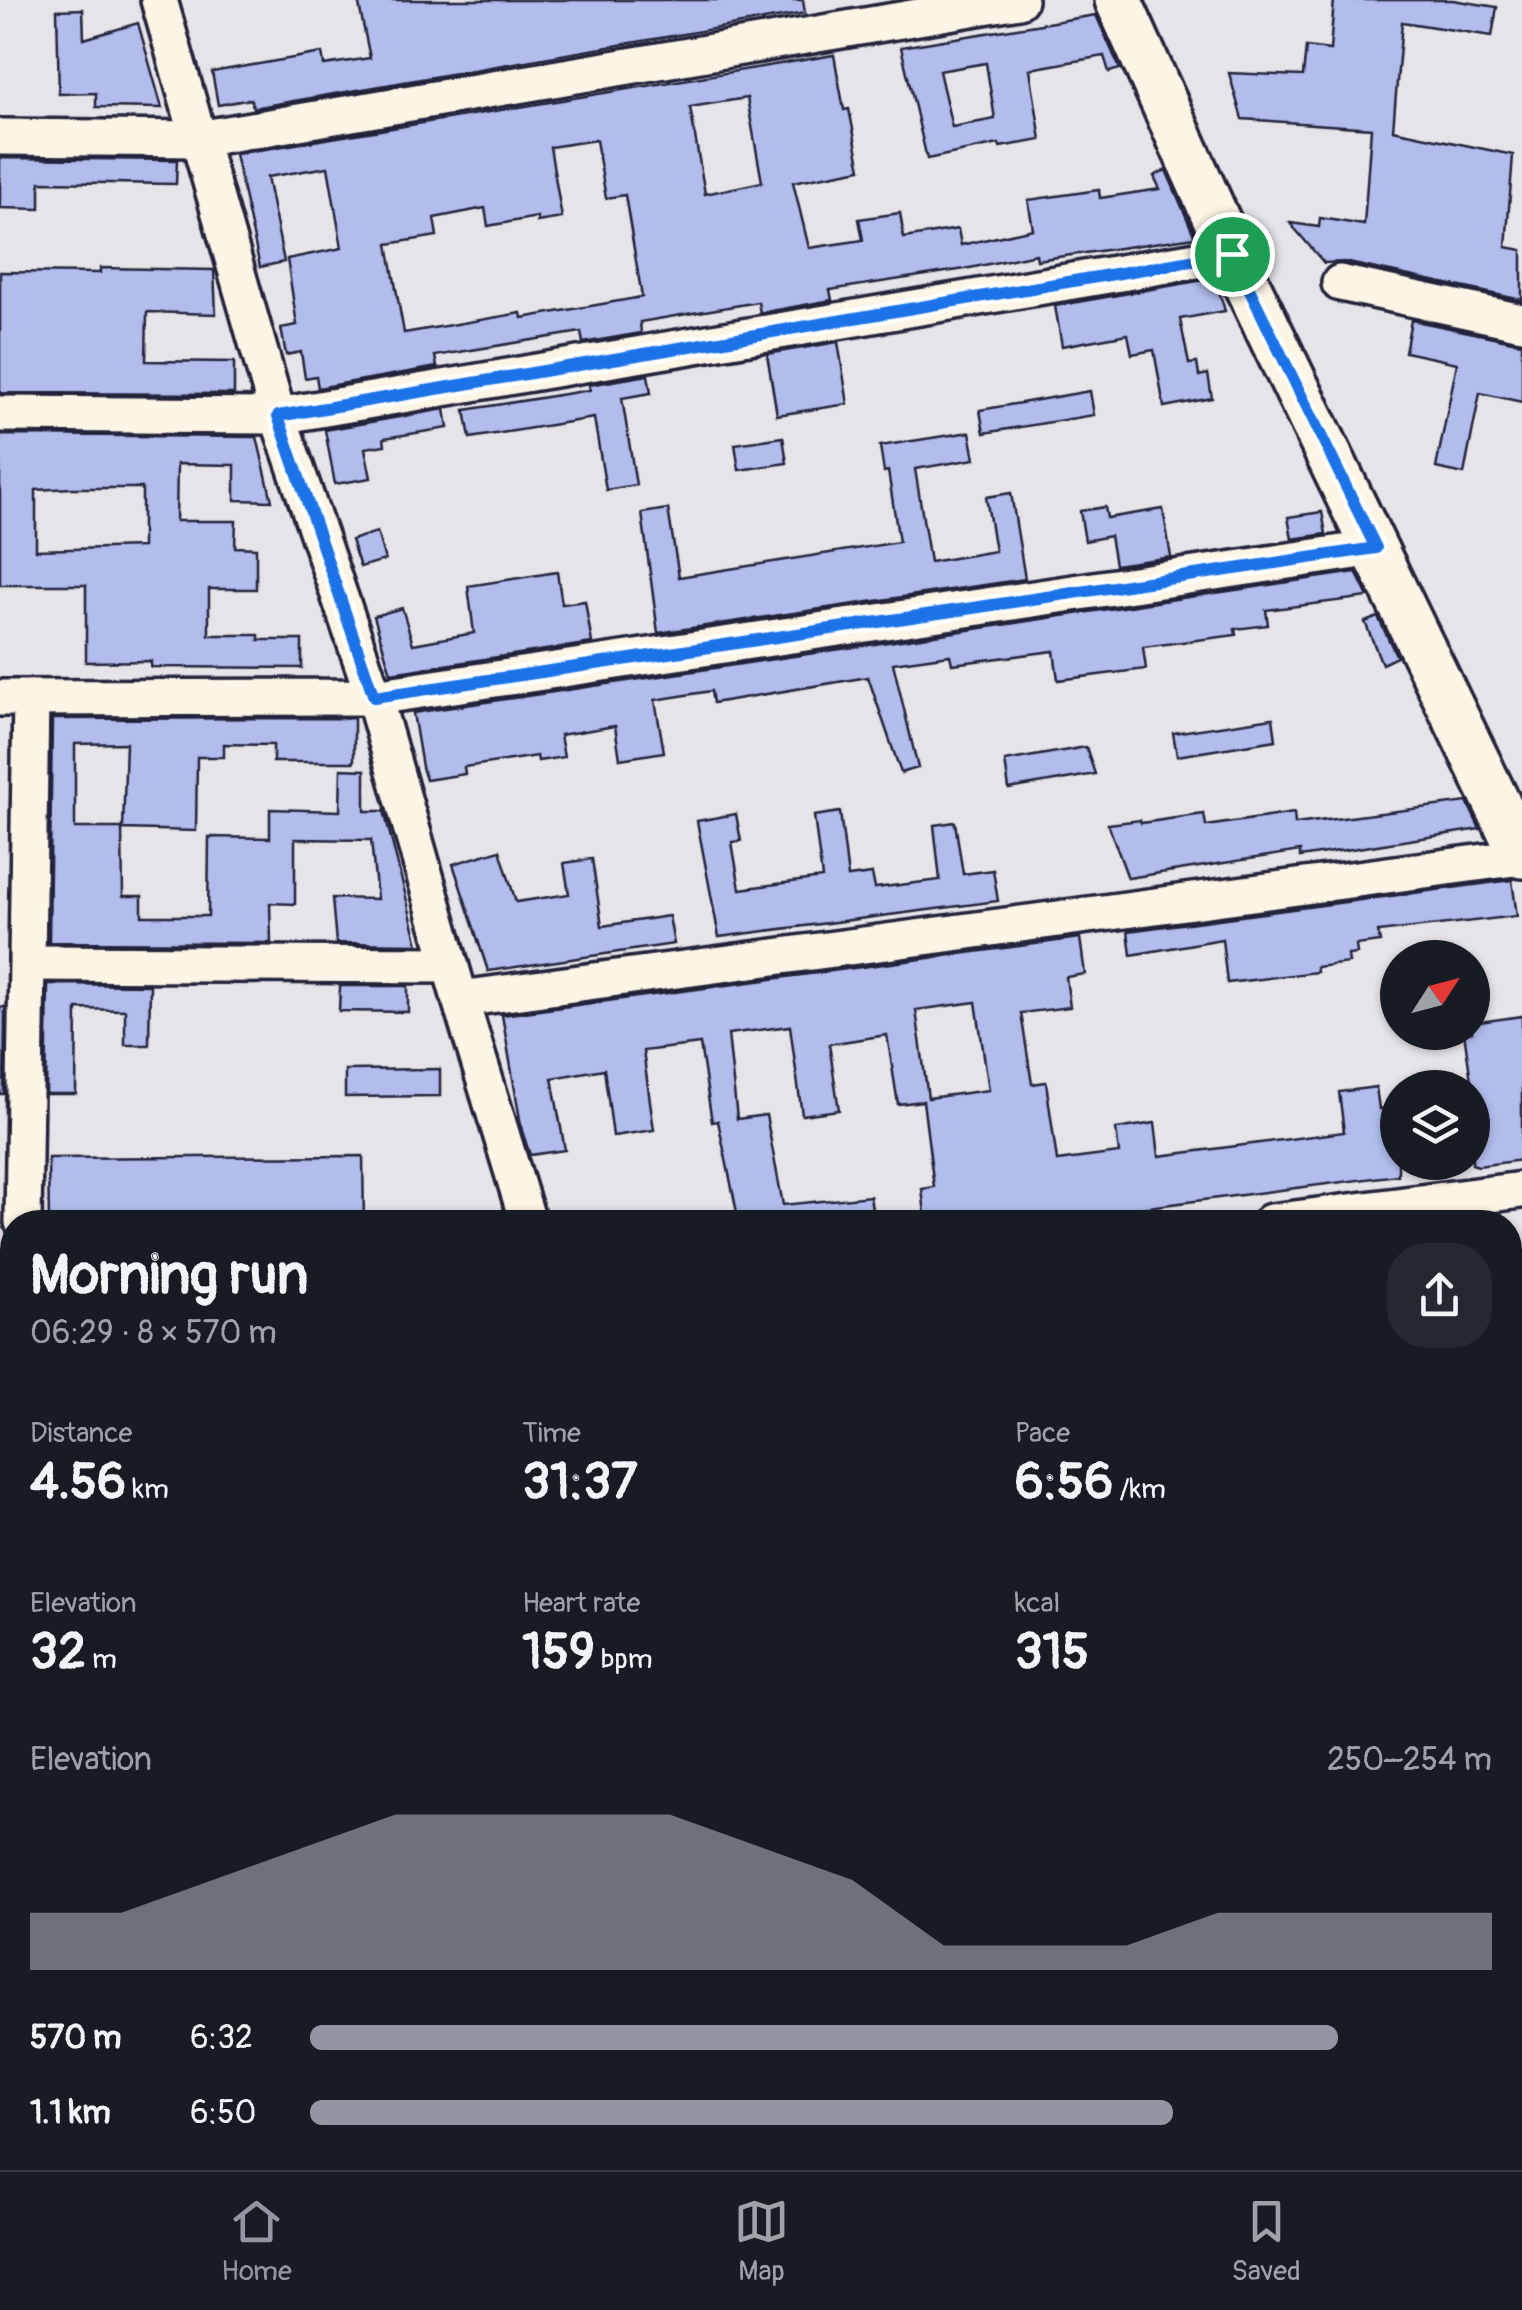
<!DOCTYPE html>
<html lang="en">
<head>
<meta charset="utf-8">
<style>
	body { margin:0; font-family:Pangolin,sans-serif; background:#242831; color:#f1f3f6; height:100vh; display:flex; flex-direction:column; font-size:38px; white-space:nowrap }
	* { box-sizing:border-box; margin:0 }
	p { font-size:32px; color:#9ea1a6 }
	.icon { flex:none; width:55px; height:55px; fill:none; stroke:currentColor; stroke-width:2; stroke-linecap:round; stroke-linejoin:round }
	.map { position:relative; flex:1; overflow:hidden }
	.side { position:absolute; left:0px; top:1210px; width:1522px; height:960px; display:flex; flex-direction:column; background:#171b24; border-radius:40px 40px 0 0; box-shadow:0 2px 8px #0004 }
	.side>* { flex:none }
	.needle { width:65px; rotate:54deg }
	.tools { position:absolute; left:1380px; top:940px; display:grid; gap:20px }
	.tools a { display:grid; place-items:center; width:110px; height:110px; border-radius:50%; background:#171b24; box-shadow:0 2px 8px #0004; font-size:50px }
	.pin { position:absolute; display:grid; place-items:center; width:85px; height:85px; color:#fff; margin:-42px; border:5px solid #fff; border-radius:50%; box-shadow:0 2px 10px #0007 }
	.round { display:grid; place-items:center; flex:none; width:105px; height:105px; border-radius:40px; background:#242831 }
	.headline { display:flex; align-items:center; justify-content:space-between; height:170px; padding:0 30px }
	h1 { font-size:55px; font-weight:700; line-height:75px }
	.figures { display:grid; grid-template-columns:repeat(3,1fr); gap:15px; height:170px; padding:10px 30px }
	.figures div { display:grid; align-content:center }
	.figures b { font-size:50px; font-weight:700 }
	.figures small { font-size:28px; font-weight:400 }
	.figures p { font-size:28px }
	.chart { height:280px; padding:20px 30px }
	.chart p { display:flex; justify-content:space-between }
	.chart svg { width:100%; height:180px; margin-top:10px; fill:#9495a2; opacity:.7 }
	ul { padding:0 30px; list-style:none; font-size:32px }
	li { display:grid; grid-template-columns:160px 120px 1fr; align-items:center; height:75px }
	li i { height:25px; border-radius:12px; background:#9495a2 }
	.dock { display:flex; justify-content:space-around; align-items:center; height:140px; border-top:2px solid #363941; background:#171b24; font-size:28px; color:#9ea1a6 }
	.dock a { display:grid; justify-items:center; gap:5px }
	.dock .on { color:#9495a2 }
	.map>svg:first-child { display:block }
	.building { fill:#b2bdee; stroke:#22223b; stroke-width:2.5; fill-rule:evenodd }
	.lines { fill:none; stroke-linecap:round; stroke-linejoin:round }
	.minor-casing { stroke:#22223b; stroke-width:42 }
	.tertiary-casing { stroke:#22223b; stroke-width:52 }
	.minor { stroke:#fcf5e5; stroke-width:35 }
	.tertiary { stroke:#fcf5e5; stroke-width:45 }
	.route-casing { stroke:#fff; stroke-width:20 }
	.route { stroke:#1a73e8; stroke-width:12 }
</style>
</head>
<body>
<div class="map">
<svg width="1522" height="2170" viewBox="0 0 1522 2170">
	<rect width="100%" height="100%" fill="#e6e4e8"/>
	<filter id="ink" filterUnits="userSpaceOnUse"><feTurbulence type="fractalNoise" baseFrequency=".01" numOctaves="2"/><feDisplacementMap in="SourceGraphic" scale="20" xChannelSelector="R" yChannelSelector="G"/><feConvolveMatrix kernelMatrix="1 2 1 2 8 2 1 2 1" color-interpolation-filters="sRGB"/></filter>
	<g filter="url(#ink)">
		<!-- building -->
		<g class="building">
			<path d="M358 0H803L805 13 253 108 251 99 218 105 212 72 322 53 324 65 370 58Z"/>
			<path d="M1334 0H1453L1497 7 1492 36 1402 22 1393 130 1513 155 1506 247 1522 250V300L1344 262 1324 263 1290 223 1319 227 1320 218 1364 225 1371 128 1242 119 1229 73 1303 76 1306 47 1330 50Z"/>
			<path d="M83 9 84 39 138 23 162 108 96 107V93L59 94 57 10Z"/>
			<path d="M1096 15 1120 69 1109 72 1104 56 1030 69 1041 140 1000 147 999 144 927 159 901 47ZM986 63 995 119 952 127 939 71Z"/>
			<path d="M834 55 844 110 849 109 861 169 793 182 809 248 863 240 859 219 900 213 904 238 958 229 961 245 1033 229 1028 200 1099 190 1100 198 1160 189 1154 176 1166 170 1195 237 1037 260 1036 254 965 269 830 290 832 300 760 313 758 302 640 322 641 333 583 343 581 332 435 356 437 367 318 388 316 376 305 378 301 352 286 355 281 328 297 325 287 259 342 248 328 167 267 177 284 262 260 267 235 154ZM747 98 762 182 705 194 690 107ZM596 140 606 198 625 195 642 297 522 318 521 313 404 333 388 244 437 236 434 218 485 208 488 226 537 217V222L562 218 550 147Z"/>
			<path d="M0 158 177 160 176 184 40 182V209L0 208Z"/>
			<path d="M100 268 214 270 216 314 147 312 146 361 234 362V394L0 393V272L100 273Z"/>
			<path d="M1215 278 1225 311 1180 319 1189 364 1197 363 1199 376 1208 374 1212 398 1164 407 1154 350 1132 354 1128 334 1062 346 1055 306Z"/>
			<path d="M1411 320 1522 343V402L1480 393 1464 474 1436 468 1457 363 1405 352Z"/>
			<path d="M838 342 848 404 777 415 767 354Z"/>
			<path d="M648 375 651 393 622 398 636 485 606 490 594 418 470 438 465 410 590 390 589 385Z"/>
			<path d="M1090 391 1094 415 984 433 980 410Z"/>
			<path d="M445 409 448 428 384 438 385 445 365 448 371 478 335 484 325 430Z"/>
			<path d="M970 432 975 459 915 469 930 562 995 551 986 497 1011 493 1025 579 658 633 642 513 668 509 679 577 899 542 888 471 884 472 880 446Z"/>
			<path d="M0 435 257 437 272 501 235 500V465L177 464 176 521H236L235 547 256 548V589H209V635H259V640H302V668L151 667V661L86 662V585H0ZM72 488H142V547L36 550V490Z"/>
			<path d="M783 437 787 463 739 470 735 444Z"/>
			<path d="M1105 507 1107 518 1163 509 1171 557 1115 565 1110 536 1085 541 1080 511Z"/>
			<path d="M1322 512 1326 534 1292 539 1288 517Z"/>
			<path d="M377 532 385 560 360 567 351 540Z"/>
			<path d="M557 572 562 604 585 601 592 643 391 673 374 616 402 608 413 644 474 633 468 586Z"/>
			<path d="M1356 572 1368 597 1266 610 1268 625 1235 629 1236 635 1143 647 1146 669 1058 680 1054 651 952 664 950 655 893 663 918 768 901 773 868 677 713 703 711 691 655 700 664 752 620 759 615 726 560 735 564 757 538 761 537 756 464 767 465 774 426 780 422 767 413 713Z"/>
			<path d="M1378 617 1397 657 1382 664 1365 622Z"/>
			<path d="M354 718V762H273V745L224 744V757H197L196 831 123 829 126 743 75 744V828H122L123 896H142V916H208L209 837 270 838V809L340 811 341 769 365 770V811H384L418 944 336 943 332 898 377 899 371 840 295 839V904L270 903 271 943 49 942 52 719Z"/>
			<path d="M1273 718 1276 740 1177 756 1173 733Z"/>
			<path d="M1086 747 1095 774 1009 789 1005 761Z"/>
			<path d="M1467 802 1480 829 1300 857V851L1128 878 1108 824 1140 820 1141 823 1204 814 1206 826 1294 813 1295 824Z"/>
			<path d="M840 812 848 877 872 874 875 888 940 880 934 825 955 822 963 874 993 870 998 901 719 937 697 821 736 814 741 841 732 842 740 889 822 878 814 816Z"/>
			<path d="M500 850 516 902 569 894 564 863 592 859 602 926 669 916 674 944 488 971 453 864Z"/>
			<path d="M1512 880 1517 916 1378 932 1380 942 1356 945 1357 954 1348 955 1349 963 1316 967 1317 972 1227 983 1222 939 1131 955 1128 931Z"/>
			<path d="M1080 938 1085 974 1066 977 1070 1007 1021 1013 1032 1084 1046 1082 1057 1161 1119 1153 1116 1129 1155 1123 1159 1156 1344 1132 1339 1092 1376 1087 1379 1109 1398 1106V1175L1031 1222H926L922 1189 934 1187 923 1101 898 1104 887 1035 829 1044 839 1110 802 1115 790 1026 728 1034 737 1119 766 1115 783 1205 870 1196 874 1222H739L718 1121 712 1122 700 1044 643 1051 654 1130 613 1136 604 1069 552 1078 565 1150 530 1155 522 1131 502 1015ZM976 1002 989 1090 928 1098 916 1010Z"/>
			<path d="M48 984 150 985 149 1045H125V1010L77 1009 76 1094H46Z"/>
			<path d="M340 986H408V1012L339 1011Z"/>
			<path d="M0 1007H5L4 1094H0Z"/>
			<path d="M1522 1016V1160L1478 1166 1472 1164V1088L1464 1032H1472V1023Z"/>
			<path d="M440 1069V1096L345 1097V1070Z"/>
			<path d="M363 1156 364 1222H49L48 1158Z"/>
		</g>
		<g class="lines">
			<defs>
				<g id="minor">
					<path d="M159 0 278 416 374 697 460 999 528 1222"/>
					<path d="M0 137 198 139 1019 0"/>
					<path d="M1340 283 1522 322"/>
					<path d="M0 414 278 416 1232 254"/>
					<path d="M0 698 374 697 1376 548"/>
					<path d="M28 963 450 965"/>
					<path d="M460 999 1522 857"/>
					<path d="M23 1222 31 698"/>
					<path d="M1271 1222 1522 1190"/>
					<path d="M1510 1519 1522 1518"/>
					<path d="M0 1619H12"/>
					<path d="M1510 1848 1522 1847"/>
					<path d="M32 2158V2170"/>
					<path d="M824 2158 829 2170"/>
					<path d="M270 2170 489 2158"/>
				</g>
				<path id="tertiary" d="M1118 0 1232 254 1522 855"/>
			</defs>
			<!-- minor casing -->
			<use href="#minor" class="minor-casing"/>
			<!-- tertiary casing -->
			<use href="#tertiary" class="tertiary-casing"/>
			<!-- minor -->
			<use href="#minor" class="minor"/>
			<!-- tertiary -->
			<use href="#tertiary" class="tertiary"/>
		</g>
	</g>
	<g class="lines" filter="url(#ink)">
		<defs>
			<path id="route" d="M1232 254 1376 548 374 697 278 416Z"/>
		</defs>
		<!-- route casing -->
		<use href="#route" class="route-casing"/>
		<!-- route -->
		<use href="#route" class="route"/>
	</g>
</svg>
<div class="tools">
<a><svg class="needle" viewBox="-14 -14 28 28"><path d="M0-13l5 13h-10z" fill="#e53935"/><path d="M0 13l5-13h-10z" fill="#9ea1a6"/></svg></a>
<a><svg class="icon" aria-label="layers" viewBox="0 0 24 24"><path d="M12 4l9 5-9 5-9-5zM3 14l9 5 9-5"/></svg></a>
</div>
<div class="pin" style="left:1232px;top:254px;background:#1e9e55"><svg class="icon" aria-label="arrive" viewBox="0 0 24 24"><path d="M6 21V4h12l-3 4 3 4H6"/></svg></div>
<section class="side">
<div class="headline"><div><h1>Morning run</h1><p>06:29 · 8 × 570 m</p></div><a class="round"><svg class="icon" aria-label="share" viewBox="0 0 24 24"><path d="M12 15V3M7 8l5-5 5 5M5 13v7h14v-7"/></svg></a></div>
<div class="figures">
<div><p>Distance</p><b>4.56<small> km</small></b></div>
<div><p>Time</p><b>31:37</b></div>
<div><p>Pace</p><b>6:56<small> /km</small></b></div>
</div>
<div class="figures">
<div><p>Elevation</p><b>32<small> m</small></b></div>
<div><p>Heart rate</p><b>159<small> bpm</small></b></div>
<div><p>kcal</p><b>315</b></div>
</div>
<div class="chart"><p><span>Elevation</span>250–254 m</p>
<svg viewBox="0 0 160 44" preserveAspectRatio="none"><path d="M0 44V30L10 30L20 22L30 14L40 6L50 6L60 6L70 6L80 14L90 22L100 38L110 38L120 38L130 30L140 30L150 30L160 30V44z"/></svg>
</div>
<ul>
<li><b>570 m</b>6:32<i style="width:87%"></i></li>
<li><b>1.1 km</b>6:50<i style="width:73%"></i></li>
</ul>
</section>
</div>
<nav class="dock">
<a class="on"><svg class="icon" aria-label="home" viewBox="0 0 24 24"><path d="M3 11l9-7 9 7M6 9v11h12V9"/></svg>Home</a>
<a><svg class="icon" aria-label="map" viewBox="0 0 24 24"><path d="M3 6l6-2 6 2 6-2v14l-6 2-6-2-6 2zM9 4v14M15 6v14"/></svg>Map</a>
<a><svg class="icon" aria-label="saved" viewBox="0 0 24 24"><path d="M7 4h10v16l-5-4-5 4z"/></svg>Saved</a>
</nav>
</body>
</html>
